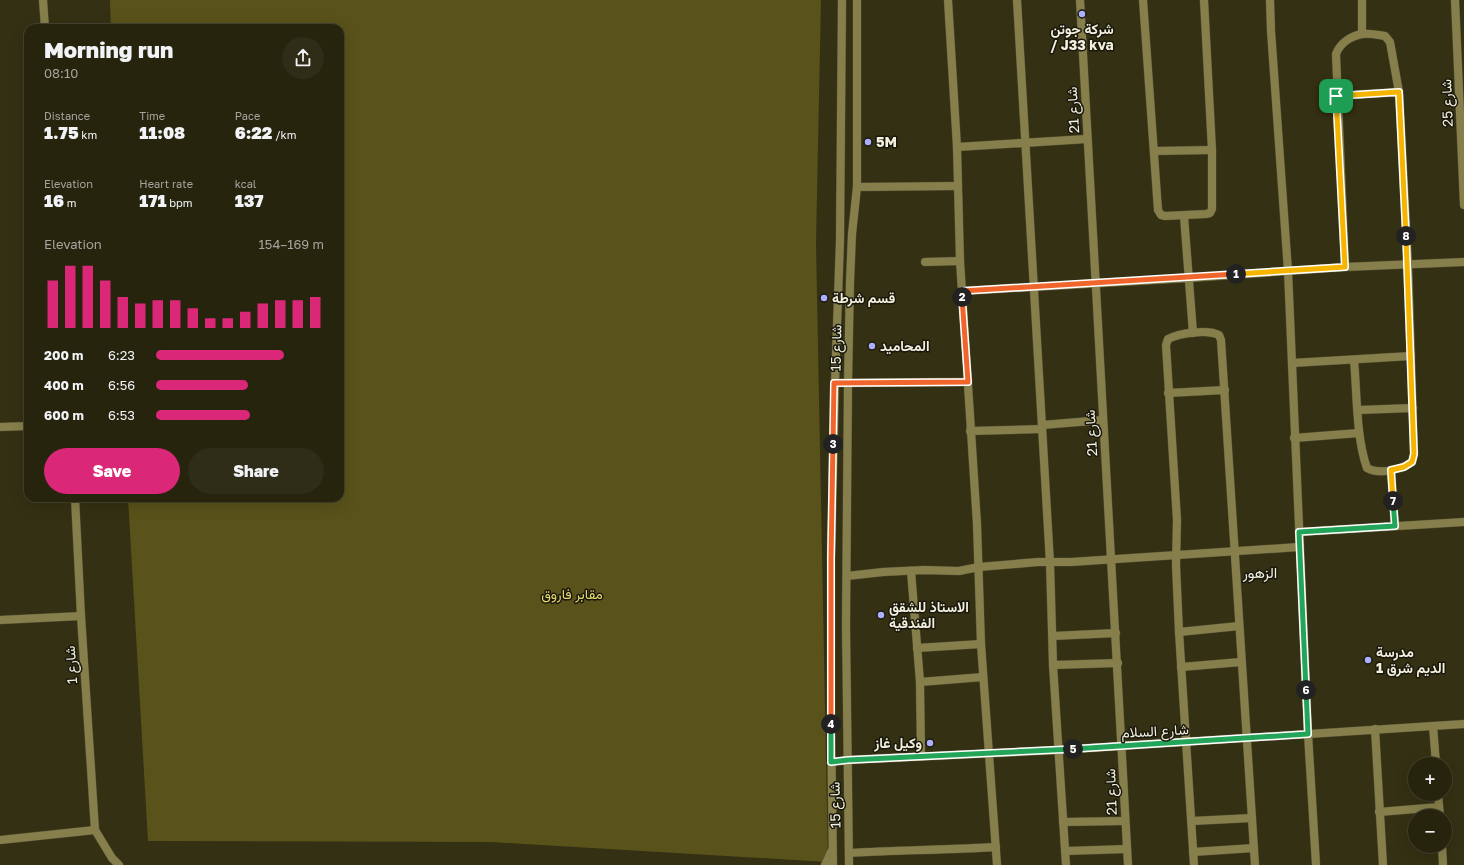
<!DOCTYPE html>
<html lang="en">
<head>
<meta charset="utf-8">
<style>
	body { margin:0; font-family:"Golos Text",Vazirmatn,sans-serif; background:#2f2c17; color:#f1f3f6; height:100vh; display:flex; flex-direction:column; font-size:15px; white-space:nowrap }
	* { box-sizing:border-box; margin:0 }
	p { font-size:13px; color:#a4a49e }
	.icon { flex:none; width:22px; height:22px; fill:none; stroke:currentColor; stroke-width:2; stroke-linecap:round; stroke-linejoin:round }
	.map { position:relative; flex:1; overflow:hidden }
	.side { position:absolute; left:24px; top:24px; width:320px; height:478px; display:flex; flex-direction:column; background:#27240e; border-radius:12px; box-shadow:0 4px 16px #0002,0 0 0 1px #43412e }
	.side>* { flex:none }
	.fabs { position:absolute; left:1408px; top:757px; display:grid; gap:8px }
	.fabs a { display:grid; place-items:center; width:44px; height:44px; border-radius:50%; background:#27240e; box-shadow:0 4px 16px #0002,0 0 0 1px #43412e; font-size:20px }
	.pin { position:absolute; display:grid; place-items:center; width:34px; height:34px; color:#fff; margin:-17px; border-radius:8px; box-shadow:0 2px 6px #0006 }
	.km { position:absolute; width:20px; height:20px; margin:-10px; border-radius:50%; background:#222; color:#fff; font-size:11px; line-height:20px; text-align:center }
	.round { display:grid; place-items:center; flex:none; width:42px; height:42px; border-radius:21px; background:#2f2c17 }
	.head { display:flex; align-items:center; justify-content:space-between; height:68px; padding:0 20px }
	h1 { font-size:22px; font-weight:800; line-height:30px }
	.stats { display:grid; grid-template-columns:repeat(3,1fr); gap:6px; height:68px; padding:4px 20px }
	.stats div { display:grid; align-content:center }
	.stats b { font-size:17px; font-weight:800 }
	.stats small { font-size:11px; font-weight:400 }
	.stats p { font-size:11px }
	.chart { height:112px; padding:8px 20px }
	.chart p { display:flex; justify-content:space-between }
	.chart svg { width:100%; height:72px; margin-top:4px; stroke:#db2777; stroke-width:6 }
	.primary-button { display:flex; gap:8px; margin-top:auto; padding:8px 20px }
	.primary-button a { flex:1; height:46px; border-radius:24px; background:#db2777; color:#fff; font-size:16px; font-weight:800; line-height:46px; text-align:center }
	.primary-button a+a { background:#2f2c17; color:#f1f3f6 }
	ul { padding:0 20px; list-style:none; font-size:13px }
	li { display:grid; grid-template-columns:64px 48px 1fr; align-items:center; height:30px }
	li i { height:10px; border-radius:5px; background:#db2777 }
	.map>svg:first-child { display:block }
	.green { fill:#59521a }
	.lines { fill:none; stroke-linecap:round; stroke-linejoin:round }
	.minor-casing { stroke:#4f4b30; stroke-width:9 }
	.tertiary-casing { stroke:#4f4b30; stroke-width:9 }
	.minor { stroke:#867f4b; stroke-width:8 }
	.tertiary { stroke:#867f4b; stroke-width:8 }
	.split-1-casing { stroke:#fff; stroke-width:8 }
	.split-2-casing { stroke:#fff; stroke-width:8 }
	.split-3-casing { stroke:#fff; stroke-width:8 }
	.split-4-casing { stroke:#fff; stroke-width:8 }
	.split-5-casing { stroke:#fff; stroke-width:8 }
	.split-6-casing { stroke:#fff; stroke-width:8 }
	.split-7-casing { stroke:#fff; stroke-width:8 }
	.split-8-casing { stroke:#fff; stroke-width:8 }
	.split-9-casing { stroke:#fff; stroke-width:8 }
	.split-1 { stroke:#f5b400; stroke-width:5 }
	.split-2 { stroke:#f0652b; stroke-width:5 }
	.split-3 { stroke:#f0652b; stroke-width:5 }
	.split-4 { stroke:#f0652b; stroke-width:5 }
	.split-5 { stroke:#22a559; stroke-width:5 }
	.split-6 { stroke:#22a559; stroke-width:5 }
	.split-7 { stroke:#22a559; stroke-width:5 }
	.split-8 { stroke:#f5b400; stroke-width:5 }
	.split-9 { stroke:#f5b400; stroke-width:5 }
	.poi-dot { fill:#acaffb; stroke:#1a180c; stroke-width:1.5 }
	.labels { text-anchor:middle; stroke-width:3; stroke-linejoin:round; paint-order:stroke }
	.poi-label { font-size:14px; font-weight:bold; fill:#f2f1df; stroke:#1a180c; text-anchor:start }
	.street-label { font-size:14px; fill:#f2f1df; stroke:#1a180c }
	.park-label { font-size:14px; fill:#e8da6f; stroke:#1a180c }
	.neighbourhood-label { font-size:15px; fill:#f2f1df; stroke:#1a180c }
</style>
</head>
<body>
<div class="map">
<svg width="1464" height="865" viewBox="0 0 1464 865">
	<rect width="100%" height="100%" fill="#343013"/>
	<!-- green -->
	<path class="green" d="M110 0H821L816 243 828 862 491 842 148 841 128 498H340V28H111Z"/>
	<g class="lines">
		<defs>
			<g id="minor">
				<path d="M948 0 957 147 960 261 977 524 981 644 997 865"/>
				<path d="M1017 0 1050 563 1053 665 1066 865"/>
				<path d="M1143 0 1158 210 1161 215 1165 216 1206 214 1210 213 1212 209V150L1204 0"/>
				<path d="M1270 0 1271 31 1288 271 1308 734 1316 865"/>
				<path d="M1362 0V34"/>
				<path d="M1336 96 1399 92"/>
				<path d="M957 147 1087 139"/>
				<path d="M1154 151 1212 150"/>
				<path d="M857 187 958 186"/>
				<path d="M1184 216 1193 333"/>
				<path d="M925 262 960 261"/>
				<path d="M1345 267 1336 54C1340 43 1351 36 1362 34 1369 33 1378 35 1385 36L1390 42 1399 92 1408 265 1414 454 1412 462C1400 470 1380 475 1367 468 1356 438 1357 392 1354 360"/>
				<path d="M962 291 1189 278 1345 267 1464 262"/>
				<path d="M1292 363 1411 356"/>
				<path d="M835 383 968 382"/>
				<path d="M1168 393 1225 390"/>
				<path d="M1358 410 1413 408"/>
				<path d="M1042 425 1103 420"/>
				<path d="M0 427 28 426"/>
				<path d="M970 431 1042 429"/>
				<path d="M1294 438 1359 433"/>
				<path d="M1391 470 1395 526"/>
				<path d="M1299 532 1464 522"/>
				<path d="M911 571 920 682 921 756"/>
				<path d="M847 576 883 572 924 570 959 571 979 567 1038 562H1071L1299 547"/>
				<path d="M0 620 81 616"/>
				<path d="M1179 632 1239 626"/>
				<path d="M1053 636 1116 633"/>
				<path d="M917 648 981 644"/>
				<path d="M1053 665 1118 663"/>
				<path d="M1181 667 1241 662"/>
				<path d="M920 682 983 677"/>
				<path d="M1433 726 1436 764"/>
				<path d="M1375 729 1383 865"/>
				<path d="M1438 794 1440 816"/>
				<path d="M1379 812 1439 807"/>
				<path d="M1192 821 1252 818"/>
				<path d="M1063 822 1125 821"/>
				<path d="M0 840 95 830"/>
				<path d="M1442 846 1443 865"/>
				<path d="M1065 851 1127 849"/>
				<path d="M1193 852 1254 848"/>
				<path d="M849 853C898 850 947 850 996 847"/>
				<path d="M1194 865 1179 632 1176 565 1177 520 1166 345 1168 339C1180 333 1207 329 1219 335L1221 340 1255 865"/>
			</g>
			<g id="tertiary">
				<path d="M43 0 45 28"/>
				<path d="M1080 0 1128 865"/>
				<path d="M1455 0 1464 205"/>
				<path d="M75 498 81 616 95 830 112 858 119 865"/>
				<path d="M831 762 848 760 1059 750 1464 724"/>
				<path d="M825 865 831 852"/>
				<path d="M833 865 831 724V559L835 383 840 240 842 0"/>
				<path d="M849 865 846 625 848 383 850 282 852 234 857 187V0"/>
			</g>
		</defs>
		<!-- minor casing -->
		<use href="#minor" class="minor-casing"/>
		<!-- tertiary casing -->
		<use href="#tertiary" class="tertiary-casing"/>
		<!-- minor -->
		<use href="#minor" class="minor"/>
		<!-- tertiary -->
		<use href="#tertiary" class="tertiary"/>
	</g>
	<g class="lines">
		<defs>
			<path id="split-1" d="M1236 274 1345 267 1336 96"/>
			<path id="split-2" d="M962 297V291L1236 274"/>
			<path id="split-3" d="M833 444 834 383 968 382 962 297"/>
			<path id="split-4" d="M831 724V559L833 444"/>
			<path id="split-5" d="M831 724V762L848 760 1073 749"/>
			<path id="split-6" d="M1073 749 1308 734 1306 690"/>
			<path id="split-7" d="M1306 690 1299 532 1395 526 1393 501"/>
			<path id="split-8" d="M1393 501 1391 470 1404 467 1412 462 1414 454 1406 236"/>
			<path id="split-9" d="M1336 96 1399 92 1406 236"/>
		</defs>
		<!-- split-1 casing -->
		<use href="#split-1" class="split-1-casing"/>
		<!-- split-2 casing -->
		<use href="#split-2" class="split-2-casing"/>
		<!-- split-3 casing -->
		<use href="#split-3" class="split-3-casing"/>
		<!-- split-4 casing -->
		<use href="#split-4" class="split-4-casing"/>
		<!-- split-5 casing -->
		<use href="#split-5" class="split-5-casing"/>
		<!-- split-6 casing -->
		<use href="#split-6" class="split-6-casing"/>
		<!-- split-7 casing -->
		<use href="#split-7" class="split-7-casing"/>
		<!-- split-8 casing -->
		<use href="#split-8" class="split-8-casing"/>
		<!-- split-9 casing -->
		<use href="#split-9" class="split-9-casing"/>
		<!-- split-1 -->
		<use href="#split-1" class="split-1"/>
		<!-- split-2 -->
		<use href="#split-2" class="split-2"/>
		<!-- split-3 -->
		<use href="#split-3" class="split-3"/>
		<!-- split-4 -->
		<use href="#split-4" class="split-4"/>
		<!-- split-5 -->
		<use href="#split-5" class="split-5"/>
		<!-- split-6 -->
		<use href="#split-6" class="split-6"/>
		<!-- split-7 -->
		<use href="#split-7" class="split-7"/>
		<!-- split-8 -->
		<use href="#split-8" class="split-8"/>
		<!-- split-9 -->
		<use href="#split-9" class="split-9"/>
	</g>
	<!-- markers -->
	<g class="poi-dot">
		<circle cx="1082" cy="14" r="4"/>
		<circle cx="868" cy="142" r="4"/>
		<circle cx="824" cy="298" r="4"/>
		<circle cx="872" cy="346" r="4"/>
		<circle cx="881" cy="615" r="4"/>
		<circle cx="1368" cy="660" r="4"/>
		<circle cx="930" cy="743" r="4"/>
	</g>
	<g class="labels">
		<!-- poi labels -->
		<g class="poi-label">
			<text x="1082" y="34" text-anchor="middle">شركة جوتن<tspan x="1082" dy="16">/ J33 kva</tspan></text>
			<text x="876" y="147">5M</text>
			<text x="832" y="303">قسم شرطة</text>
			<text x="880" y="351">المحاميد</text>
			<text x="889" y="612">الاستاذ للشقق<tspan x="889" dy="16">الفندقية</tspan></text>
			<text x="1376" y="657">مدرسة<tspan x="1376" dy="16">الديم شرق 1</tspan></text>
			<text x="922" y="748" text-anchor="end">وكيل غاز</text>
		</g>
		<!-- street labels -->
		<g class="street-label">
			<text transform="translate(1447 103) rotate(-92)" y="5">شارع 25</text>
			<text transform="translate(1073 110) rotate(-93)" y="5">شارع 21</text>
			<text transform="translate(836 348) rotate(-89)" y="5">شارع 15</text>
			<text transform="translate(1091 433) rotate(-93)" y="5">شارع 21</text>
			<text transform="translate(71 665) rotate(-94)" y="5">شارع 1</text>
			<text transform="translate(1155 731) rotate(-3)" y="5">شارع السلام</text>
			<text transform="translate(1111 792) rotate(-92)" y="5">شارع 21</text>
			<text transform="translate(835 805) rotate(-91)" y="5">شارع 15</text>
		</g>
		<!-- park labels -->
		<g class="park-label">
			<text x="572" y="599">مقابر فاروق</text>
		</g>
		<!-- neighbourhood labels -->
		<g class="neighbourhood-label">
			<text x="1260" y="578">الزهور</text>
		</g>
	</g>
</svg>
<div class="fabs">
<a>+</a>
<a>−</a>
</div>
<div class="pin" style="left:1336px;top:96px;background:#1e9e55"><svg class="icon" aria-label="arrive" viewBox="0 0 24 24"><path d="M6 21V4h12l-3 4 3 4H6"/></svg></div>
<b class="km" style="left:1236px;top:274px">1</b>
<b class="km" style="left:962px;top:297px">2</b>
<b class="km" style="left:833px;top:444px">3</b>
<b class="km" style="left:831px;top:724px">4</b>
<b class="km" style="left:1073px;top:749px">5</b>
<b class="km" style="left:1306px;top:690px">6</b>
<b class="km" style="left:1393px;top:501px">7</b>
<b class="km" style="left:1406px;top:236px">8</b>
<section class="side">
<div class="head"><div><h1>Morning run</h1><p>08:10</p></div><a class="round"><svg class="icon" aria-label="share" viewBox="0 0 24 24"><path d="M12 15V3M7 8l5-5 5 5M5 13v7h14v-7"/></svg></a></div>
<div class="stats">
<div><p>Distance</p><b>1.75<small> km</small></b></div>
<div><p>Time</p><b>11:08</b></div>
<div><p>Pace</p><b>6:22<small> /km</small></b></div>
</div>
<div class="stats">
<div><p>Elevation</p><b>16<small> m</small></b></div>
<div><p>Heart rate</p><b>171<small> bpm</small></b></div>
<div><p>kcal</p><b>137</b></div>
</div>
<div class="chart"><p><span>Elevation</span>154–169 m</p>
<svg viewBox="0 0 160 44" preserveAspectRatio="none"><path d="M5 44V15M15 44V6M25 44V6M35 44V15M45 44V25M55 44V29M65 44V27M75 44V27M85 44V32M95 44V38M105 44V38M115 44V34M125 44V29M135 44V27M145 44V27M155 44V25"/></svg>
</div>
<ul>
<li><b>200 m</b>6:23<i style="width:76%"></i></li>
<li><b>400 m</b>6:56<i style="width:55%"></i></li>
<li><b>600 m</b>6:53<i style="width:56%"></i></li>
</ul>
<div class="primary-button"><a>Save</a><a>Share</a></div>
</section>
</div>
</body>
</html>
